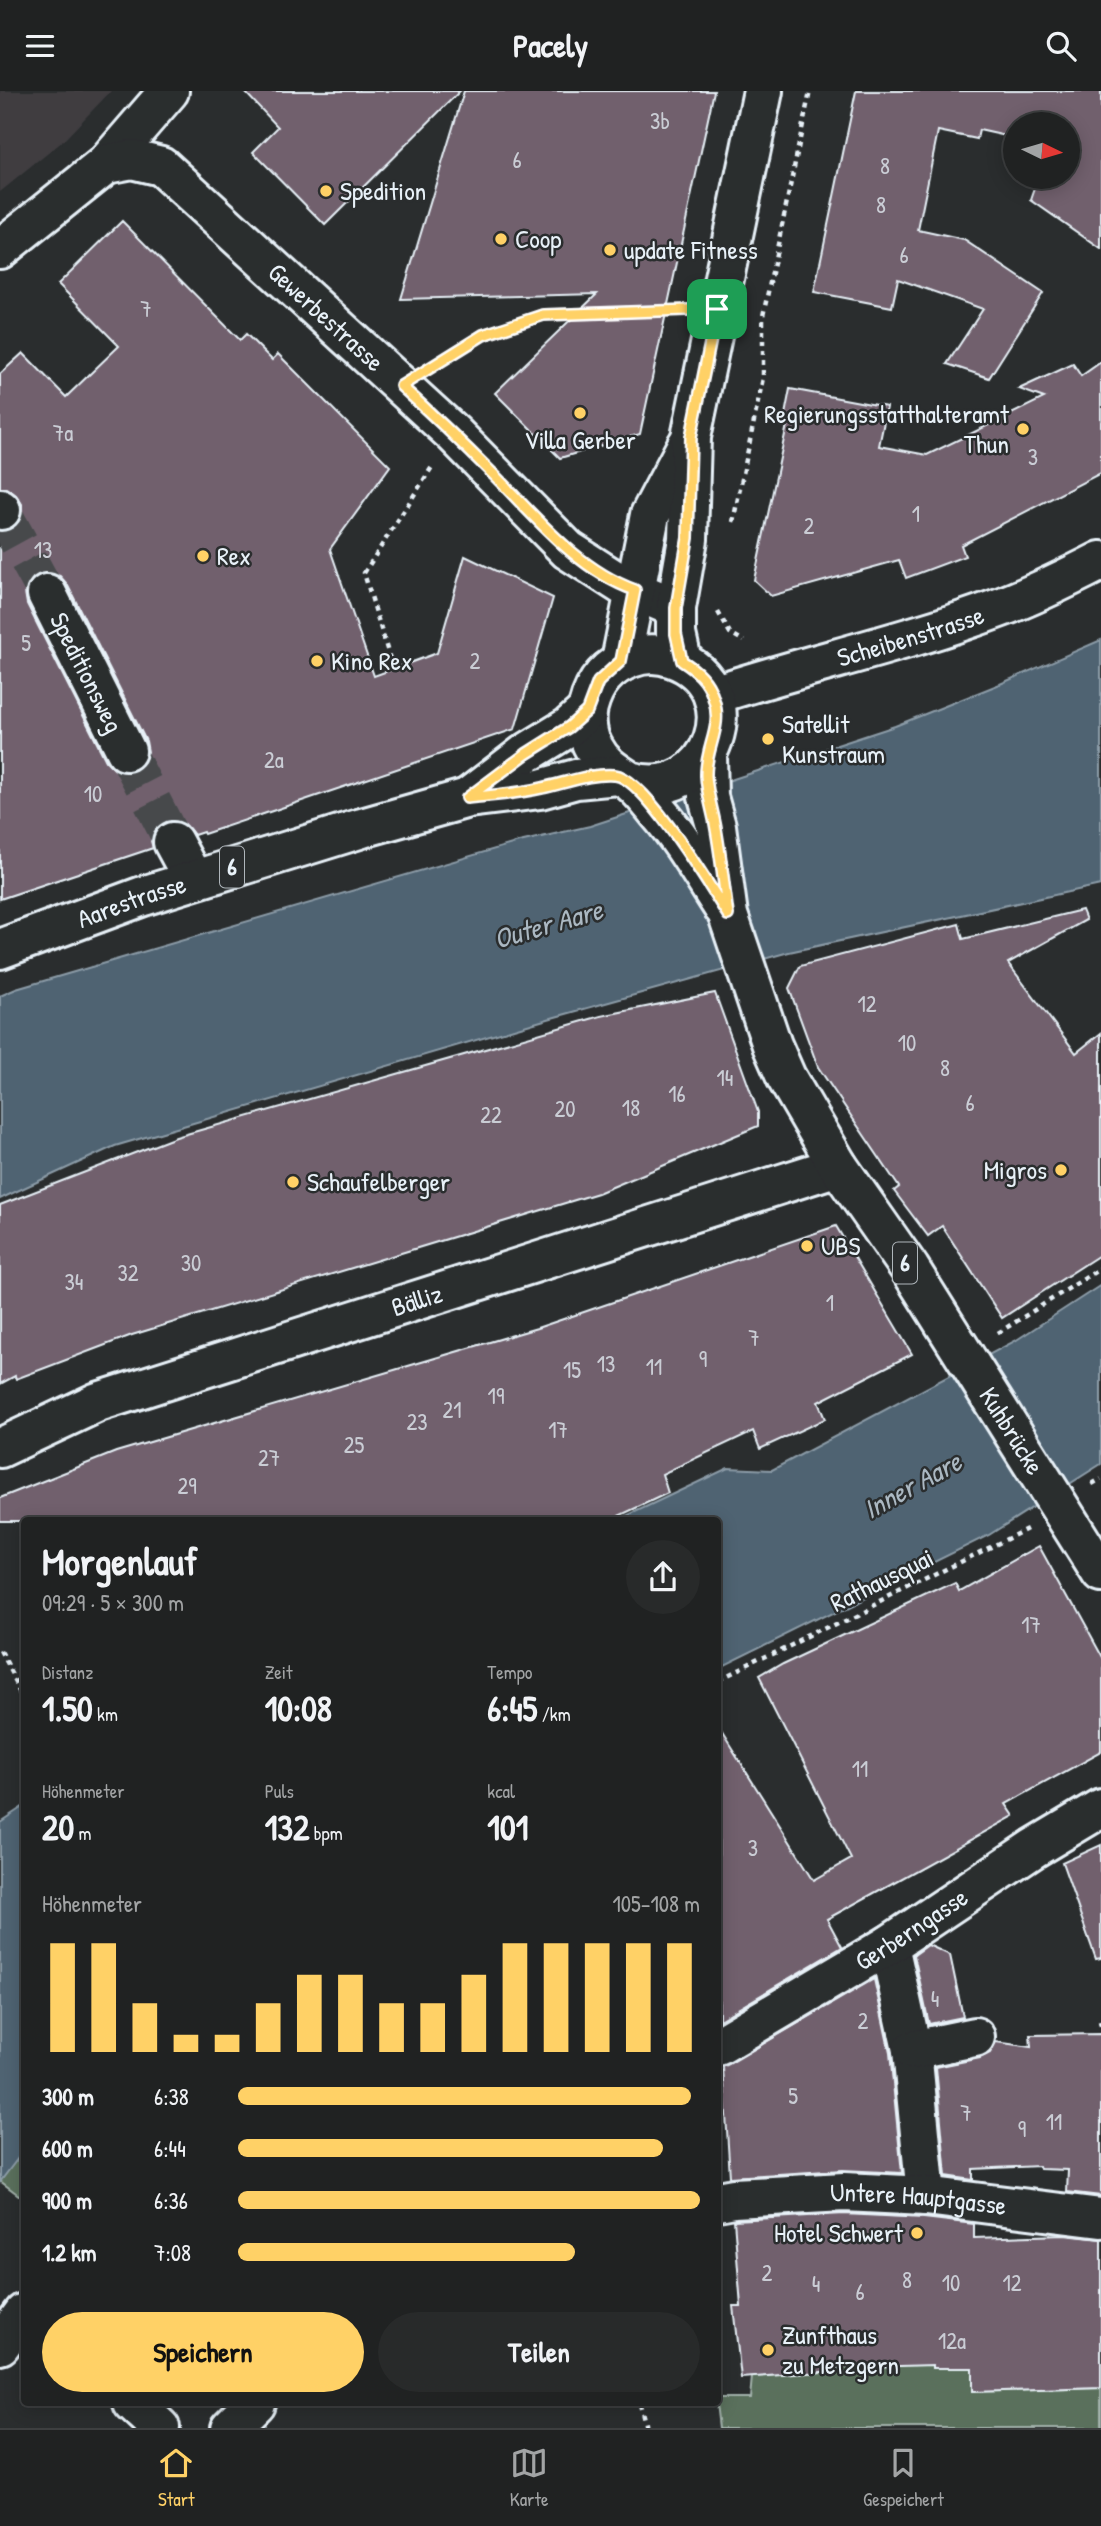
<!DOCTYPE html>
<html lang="de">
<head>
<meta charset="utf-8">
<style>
	body { margin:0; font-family:"Patrick Hand",sans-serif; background:#282a2a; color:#f1f3f6; height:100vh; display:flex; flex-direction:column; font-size:26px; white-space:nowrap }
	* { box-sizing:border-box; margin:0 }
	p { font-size:23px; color:#a2a4a5 }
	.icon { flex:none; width:38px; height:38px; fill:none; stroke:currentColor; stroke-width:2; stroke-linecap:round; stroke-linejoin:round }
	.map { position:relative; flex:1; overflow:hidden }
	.panel { position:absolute; left:21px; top:1426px; width:700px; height:889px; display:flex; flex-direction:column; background:#202222; border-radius:7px; box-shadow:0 4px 18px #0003,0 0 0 2px #3d3f40 }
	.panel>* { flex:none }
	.needle { width:46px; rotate:95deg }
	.buttons { position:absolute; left:1003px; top:21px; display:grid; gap:14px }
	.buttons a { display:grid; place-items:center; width:77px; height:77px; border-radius:50%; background:#202222; box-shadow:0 4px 18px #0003,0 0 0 2px #3d3f40; font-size:35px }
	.pin { position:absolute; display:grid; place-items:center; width:60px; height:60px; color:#fff; margin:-30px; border-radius:14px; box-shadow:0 4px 10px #0006 }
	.round { display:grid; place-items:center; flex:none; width:74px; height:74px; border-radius:37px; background:#282a2a }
	.overview { display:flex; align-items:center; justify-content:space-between; height:119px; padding:0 21px }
	h1 { font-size:38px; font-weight:700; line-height:52px }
	.figures { display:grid; grid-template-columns:repeat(3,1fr); gap:10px; height:119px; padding:7px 21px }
	.figures div { display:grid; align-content:center }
	.figures b { font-size:35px; font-weight:700 }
	.figures small { font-size:19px; font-weight:400 }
	.figures p { font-size:19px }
	.chart { height:196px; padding:14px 21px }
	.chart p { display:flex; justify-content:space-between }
	.chart svg { width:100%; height:126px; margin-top:7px; stroke:#ffd166; stroke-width:6 }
	.cta { display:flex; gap:14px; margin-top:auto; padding:14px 21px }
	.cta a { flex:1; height:80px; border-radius:42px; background:#ffd166; color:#111; font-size:28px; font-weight:700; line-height:80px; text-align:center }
	.cta a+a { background:#282a2a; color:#f1f3f6 }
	ul { padding:0 21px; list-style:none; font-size:23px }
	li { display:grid; grid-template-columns:112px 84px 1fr; align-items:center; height:52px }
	li i { height:18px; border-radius:9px; background:#ffd166 }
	header { display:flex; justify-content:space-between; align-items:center; height:91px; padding:0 21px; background:#202222; font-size:32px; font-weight:700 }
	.tabs { display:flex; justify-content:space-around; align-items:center; height:98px; border-top:2px solid #3d3f40; background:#202222; font-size:19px; color:#a2a4a5 }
	.tabs a { display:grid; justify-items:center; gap:4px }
	.tabs .selected { color:#ffd166 }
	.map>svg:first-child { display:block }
	.built { fill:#3f3d41 }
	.green { fill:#5a705c; stroke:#a1b0aa; stroke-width:2 }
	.water { fill:#4f6372; stroke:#8c9ca8; stroke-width:2 }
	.building { fill:#71616d; stroke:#e8f1f8; stroke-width:2; fill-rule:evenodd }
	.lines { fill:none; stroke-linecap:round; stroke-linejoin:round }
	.minor-tunnel { stroke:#464a4c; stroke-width:38; stroke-dasharray:38 19; stroke-linecap:butt }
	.minor-casing { stroke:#e8f1f8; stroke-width:44 }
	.major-casing { stroke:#e8f1f8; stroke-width:44 }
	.path { stroke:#e8f1f8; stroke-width:4.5; stroke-dasharray:5 5; stroke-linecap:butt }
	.minor { stroke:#2a2d2e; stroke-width:38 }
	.major { stroke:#2a2d2e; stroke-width:38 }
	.route-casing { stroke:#fff; stroke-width:14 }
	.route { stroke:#ffd166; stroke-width:9 }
	.poi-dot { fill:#ffd166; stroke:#2a2d2e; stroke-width:2.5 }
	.labels { text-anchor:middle; stroke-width:5; stroke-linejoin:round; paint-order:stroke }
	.number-label { font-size:23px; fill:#cacdd5 }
	.shield { fill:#2a2d2e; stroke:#afb6bb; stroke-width:2 }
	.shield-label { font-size:24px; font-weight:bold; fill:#e8f1f8 }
	.poi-label { font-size:26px; fill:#e8f1f8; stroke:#2a2d2e; text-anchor:start }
	.street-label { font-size:26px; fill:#e8f1f8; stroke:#2a2d2e }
	.water-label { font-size:28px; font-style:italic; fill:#abb8c2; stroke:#2a2d2e }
</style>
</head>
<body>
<header><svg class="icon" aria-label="menu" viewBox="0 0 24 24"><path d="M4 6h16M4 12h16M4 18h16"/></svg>Pacely<svg class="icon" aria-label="search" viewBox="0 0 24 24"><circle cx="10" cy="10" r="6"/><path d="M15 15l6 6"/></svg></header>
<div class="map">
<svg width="1101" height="2337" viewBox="0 0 1101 2337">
	<rect width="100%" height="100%" fill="#2a2d2e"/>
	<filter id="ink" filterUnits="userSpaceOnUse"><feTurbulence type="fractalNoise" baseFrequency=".0143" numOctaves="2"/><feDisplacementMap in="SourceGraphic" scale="14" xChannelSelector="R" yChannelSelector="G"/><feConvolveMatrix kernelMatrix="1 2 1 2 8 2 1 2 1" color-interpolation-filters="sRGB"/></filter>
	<g filter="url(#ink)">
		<!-- built -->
		<path class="built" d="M0 0H111L63 50 0 101Z"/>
		<!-- green -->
		<g class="green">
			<path d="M24 2059V2108L0 2090Z"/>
			<path d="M836 2231 905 2270 972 2277V2301L1101 2297V2337H719L716 2312 718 2307H750L752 2286 834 2280Z"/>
		</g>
		<!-- water -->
		<g class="water">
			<path d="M1101 549V794L789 861 548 928 115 1055 0 1108V905L16 898 519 751 590 735 895 635 1000 593Z"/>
			<path d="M1101 1194V1373L989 1444 718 1578V1430H616L728 1377 772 1379 1015 1250Z"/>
			<path d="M24 1715V2059L0 2091V1731Z"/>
		</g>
		<!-- building -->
		<g class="building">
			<path d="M244 0H460L325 134 253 61 278 36Z"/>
			<path d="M464 0H714L640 343 560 367 495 302 597 203 401 208Z"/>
			<path d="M856 0H1101V158L1031 109 1039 86H1068V33H1015V47L979 39 977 48 938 40 918 139 964 149 1043 202 989 287 947 273 983 218 898 188 892 216 814 201Z"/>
			<path d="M122 130 240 249 246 243 272 269 278 263 390 375 330 458 374 585 437 562 465 465 553 507 515 638 204 743 203 741 194 744 185 733 174 729 163 732 154 740 151 750 153 757 0 808V440H7L16 435 22 424V413L16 404 6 397H0V283L23 262 66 306 119 255 58 193ZM49 481 60 485 67 493 146 650 148 661 145 671 135 680 124 682 115 679 106 670 27 513 25 501 29 490 38 483Z"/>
			<path d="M1101 271V382L961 454 965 465 906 487 899 469 771 505 754 489 787 334H783L790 298 887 316 879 355 927 364 1044 307 1019 298 1073 273 1081 285Z"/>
			<path d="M1082 819 1086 829 1008 872 1076 962 1101 942V1163L1002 1227 942 1135 928 1145 894 1100 899 1096 818 976 789 897 800 875 959 833 963 848Z"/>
			<path d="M715 902 758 1021V1035L598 1102 132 1244 16 1288 15 1285 0 1293V1114L176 1046 601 925Z"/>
			<path d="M836 1135 912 1263 818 1311 825 1328 760 1358 753 1340 662 1383 668 1402 608 1430H0V1407L116 1361 537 1237Z"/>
			<path d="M1039 1455 1101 1568V1661L1006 1713 1014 1725 827 1828 842 1856 719 1929 718 1636 814 1789 851 1768 759 1587 783 1573 955 1492 959 1500Z"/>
			<path d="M1101 1754V1867L1096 1868 1062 1772Z"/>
			<path d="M928 1854 950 1864 963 1926 929 1933 914 1864Z"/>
			<path d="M874 1888 890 1962 902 2082 843 2079 730 2086 723 1976Z"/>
			<path d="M1101 1943V2105L1067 2101 1068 2079 1040 2078 1039 2075 973 2078V2089L946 2085 936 1976 980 1967 990 1962 996 1951 1031 1956 1030 1944Z"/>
			<path d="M844 2123 924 2127 974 2133V2147L1064 2144 1101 2148V2297L972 2301V2277H933V2274L834 2277V2280L741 2287 733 2215H741L734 2129Z"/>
		</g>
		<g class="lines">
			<!-- minor-tunnel -->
			<g class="minor-tunnel">
				<path d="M1 419 47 503"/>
				<path d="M126 660 173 751"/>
			</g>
			<defs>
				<g id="minor">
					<path d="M106 73 169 0"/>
					<path id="s1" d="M0 158 106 73 132 68 161 75 454 343 568 459 624 495 676 517"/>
					<path d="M0 418 1 419"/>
					<path id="s2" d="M47 503 126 660"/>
					<path id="s3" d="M713 604C808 573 906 552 999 517 1034 504 1068 487 1101 470"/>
					<path d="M173 751 193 788"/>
					<path id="s4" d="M0 1357 98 1311 838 1075"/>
					<path d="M889 1854 912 1959 926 2105"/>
					<path id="s5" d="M718 1955 889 1854 1034 1757 1101 1717"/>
					<path d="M912 1959 975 1946"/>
					<path id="s6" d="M718 2110 734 2107 844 2101 926 2105 1101 2127"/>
					<path d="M0 2254 24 2222"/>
					<path d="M133 2312 160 2337"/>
					<path d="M230 2337 255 2312"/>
				</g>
				<g id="major">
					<path d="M621 570 650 424 687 354"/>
					<path d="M682 570 676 543V517L688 448 691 346 763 0"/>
					<path id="s7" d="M707 664 708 706 716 735 728 824 772 954 786 986 838 1075 910 1178 1101 1482"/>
					<path d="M629 690C714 715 753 596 673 567 660 562 644 562 631 567 608 575 594 592 588 616 585 629 587 646 594 657 602 673 614 680 628 689 638 696 649 710 657 720 682 748 702 784 723 816"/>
					<path d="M469 706 525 663 569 636 587 620"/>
					<path id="s8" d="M0 858 143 805 362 737 468 707 540 698 576 688 618 684"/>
				</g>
			</defs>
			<!-- minor casing -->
			<use href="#minor" class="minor-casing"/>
			<!-- major casing -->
			<use href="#major" class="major-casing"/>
			<!-- path -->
			<g class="path">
				<path d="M439 272 483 244 543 224 678 219"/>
				<path d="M733 431 763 287V225L810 0"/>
				<path d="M718 521 730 542 744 550"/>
				<path d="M393 578 364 482 432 376"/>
				<path d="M998 1242 1101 1177"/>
				<path d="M1092 1393 1101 1388"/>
				<path d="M0 1561 24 1606"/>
				<path d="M718 1591 1027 1438"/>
				<path d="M1100 1930 1101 1935"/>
				<path d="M639 2312 645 2337"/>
			</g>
			<!-- minor -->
			<use href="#minor" class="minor"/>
			<!-- major -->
			<use href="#major" class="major"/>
		</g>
	</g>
	<g class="lines" filter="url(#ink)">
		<defs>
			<path id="route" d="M717 218 691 346 688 447 676 517V543L682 570C696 579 708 589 713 606 724 636 705 656 706 685 707 703 713 720 716 738 721 766 724 795 728 824 710 796 645 687 615 684 590 682 566 692 542 697 518 703 492 704 467 707L526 663 569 636 587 620 598 591 621 570 635 499C578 479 536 426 494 384 464 354 433 324 401 295L483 244 543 224Z"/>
		</defs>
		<!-- route casing -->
		<use href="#route" class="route-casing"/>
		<!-- route -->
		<use href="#route" class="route"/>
	</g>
	<!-- markers -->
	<g class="poi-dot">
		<circle cx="326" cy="100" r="7"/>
		<circle cx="501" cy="148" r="7"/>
		<circle cx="610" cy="159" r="7"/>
		<circle cx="580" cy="322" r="7"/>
		<circle cx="1023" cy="338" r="7"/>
		<circle cx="203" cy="465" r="7"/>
		<circle cx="317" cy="570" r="7"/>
		<circle cx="768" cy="648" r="7"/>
		<circle cx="1061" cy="1079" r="7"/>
		<circle cx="293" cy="1091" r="7"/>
		<circle cx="807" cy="1155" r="7"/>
		<circle cx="917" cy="2142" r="7"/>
		<circle cx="768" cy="2259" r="7"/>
	</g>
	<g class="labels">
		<!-- number labels -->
		<g class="number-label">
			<text x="660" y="38">3b</text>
			<text x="517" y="77">6</text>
			<text x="885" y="83">8</text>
			<text x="881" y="122">8</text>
			<text x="904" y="172">6</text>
			<text x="146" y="226">7</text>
			<text x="63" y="350">7a</text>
			<text x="1033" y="374">3</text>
			<text x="916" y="431">1</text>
			<text x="809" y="443">2</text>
			<text x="43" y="467">13</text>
			<text x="26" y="560">5</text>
			<text x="475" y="578">2</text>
			<text x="274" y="677">2a</text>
			<text x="93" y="711">10</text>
			<text x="867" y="921">12</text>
			<text x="907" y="960">10</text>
			<text x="945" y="985">8</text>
			<text x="725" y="995">14</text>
			<text x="677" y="1011">16</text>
			<text x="970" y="1020">6</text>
			<text x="631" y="1025">18</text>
			<text x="565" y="1026">20</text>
			<text x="491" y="1032">22</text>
			<text x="191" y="1180">30</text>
			<text x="128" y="1190">32</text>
			<text x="74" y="1199">34</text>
			<text x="830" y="1220">1</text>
			<text x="754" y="1255">7</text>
			<text x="703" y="1276">9</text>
			<text x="606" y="1281">13</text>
			<text x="654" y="1284">11</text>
			<text x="572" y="1287">15</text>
			<text x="496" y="1313">19</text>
			<text x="452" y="1327">21</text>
			<text x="417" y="1339">23</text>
			<text x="558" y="1347">17</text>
			<text x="354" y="1362">25</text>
			<text x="269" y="1375">27</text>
			<text x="187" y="1403">29</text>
			<text x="1031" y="1542">17</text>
			<text x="860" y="1686">11</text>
			<text x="753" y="1765">3</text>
			<text x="935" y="1916">4</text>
			<text x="863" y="1938">2</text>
			<text x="793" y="2013">5</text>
			<text x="966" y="2030">7</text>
			<text x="1054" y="2039">11</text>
			<text x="1022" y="2046">9</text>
			<text x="767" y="2190">2</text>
			<text x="907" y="2197">8</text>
			<text x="951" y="2200">10</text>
			<text x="1012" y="2200">12</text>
			<text x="816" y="2201">4</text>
			<text x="860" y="2209">6</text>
			<text x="952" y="2258">12a</text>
		</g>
		<!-- shield labels -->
		<g class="shield">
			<rect x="220" y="755.5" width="24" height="41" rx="5"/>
			<rect x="893" y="1151.5" width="24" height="41" rx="5"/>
		</g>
		<g class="shield-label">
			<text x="232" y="784">6</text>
			<text x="905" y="1180">6</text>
		</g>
		<!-- poi labels -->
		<g class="poi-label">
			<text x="340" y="109">Spedition</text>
			<text x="515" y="157">Coop</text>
			<text x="624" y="168">update Fitness</text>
			<text x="1009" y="332" text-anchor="end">Regierungsstatthalteramt<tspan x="1009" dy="30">Thun</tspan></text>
			<text x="580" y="358" text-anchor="middle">Villa Gerber</text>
			<text x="217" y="474">Rex</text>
			<text x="331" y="579">Kino Rex</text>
			<text x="782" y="642">Satellit<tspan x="782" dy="30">Kunstraum</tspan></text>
			<text x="1047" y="1088" text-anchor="end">Migros</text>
			<text x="307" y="1100">Schaufelberger</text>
			<text x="821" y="1164">UBS</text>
			<text x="903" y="2151" text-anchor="end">Hotel Schwert</text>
			<text x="782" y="2253">Zunfthaus<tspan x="782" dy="30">zu Metzgern</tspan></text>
		</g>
		<!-- street labels -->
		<g class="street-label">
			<text dy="9" stroke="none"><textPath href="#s1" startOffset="416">Gewerbestrasse</textPath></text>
			<text dy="9" stroke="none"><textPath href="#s3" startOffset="206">Scheibenstrasse</textPath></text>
			<text dy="9" stroke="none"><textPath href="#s2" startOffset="88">Speditionsweg</textPath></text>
			<text dy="9" stroke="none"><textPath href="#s8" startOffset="140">Aarestrasse</textPath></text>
			<text dy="9" stroke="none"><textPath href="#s4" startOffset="443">Bälliz</textPath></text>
			<text dy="9" stroke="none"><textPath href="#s7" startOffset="754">Kuhbrücke</textPath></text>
			<text transform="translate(882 1489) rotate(-26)" y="9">Rathausquai</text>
			<text dy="9" stroke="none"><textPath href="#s5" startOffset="226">Gerberngasse</textPath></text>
			<text dy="9" stroke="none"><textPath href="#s6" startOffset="201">Untere Hauptgasse</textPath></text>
		</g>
		<!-- water labels -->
		<g class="water-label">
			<text transform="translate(548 833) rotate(-16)" y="10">Outer Aare</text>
			<text transform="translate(912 1394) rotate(-29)" y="10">Inner Aare</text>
		</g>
	</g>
</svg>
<div class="buttons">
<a><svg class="needle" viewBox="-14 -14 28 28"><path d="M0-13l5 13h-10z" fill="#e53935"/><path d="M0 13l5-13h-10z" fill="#a2a4a5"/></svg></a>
</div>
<div class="pin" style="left:717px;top:218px;background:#1e9e55"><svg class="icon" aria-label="arrive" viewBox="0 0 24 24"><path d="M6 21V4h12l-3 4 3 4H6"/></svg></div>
<section class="panel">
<div class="overview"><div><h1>Morgenlauf</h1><p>09:29 · 5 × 300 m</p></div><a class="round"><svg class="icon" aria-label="share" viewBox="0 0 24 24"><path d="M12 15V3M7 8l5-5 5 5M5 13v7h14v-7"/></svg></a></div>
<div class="figures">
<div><p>Distanz</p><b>1.50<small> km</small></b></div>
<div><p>Zeit</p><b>10:08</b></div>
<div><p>Tempo</p><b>6:45<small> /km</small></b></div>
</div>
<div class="figures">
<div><p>Höhenmeter</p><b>20<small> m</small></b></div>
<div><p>Puls</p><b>132<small> bpm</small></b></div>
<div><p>kcal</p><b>101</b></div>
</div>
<div class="chart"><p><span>Höhenmeter</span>105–108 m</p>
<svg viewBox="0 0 160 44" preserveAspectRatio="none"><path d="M5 44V6M15 44V6M25 44V27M35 44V38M45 44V38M55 44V27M65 44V17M75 44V17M85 44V27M95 44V27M105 44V17M115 44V6M125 44V6M135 44V6M145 44V6M155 44V6"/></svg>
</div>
<ul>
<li><b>300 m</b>6:38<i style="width:98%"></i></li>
<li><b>600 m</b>6:44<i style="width:92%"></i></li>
<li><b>900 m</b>6:36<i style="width:100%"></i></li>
<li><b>1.2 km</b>7:08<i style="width:73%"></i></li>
</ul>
<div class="cta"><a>Speichern</a><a>Teilen</a></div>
</section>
</div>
<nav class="tabs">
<a class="selected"><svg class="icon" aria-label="home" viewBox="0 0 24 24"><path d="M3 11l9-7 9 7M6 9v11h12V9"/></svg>Start</a>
<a><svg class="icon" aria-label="map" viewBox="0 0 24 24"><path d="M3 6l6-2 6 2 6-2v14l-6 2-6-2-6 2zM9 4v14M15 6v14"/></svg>Karte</a>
<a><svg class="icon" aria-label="saved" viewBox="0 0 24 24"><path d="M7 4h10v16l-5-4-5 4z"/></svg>Gespeichert</a>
</nav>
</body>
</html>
